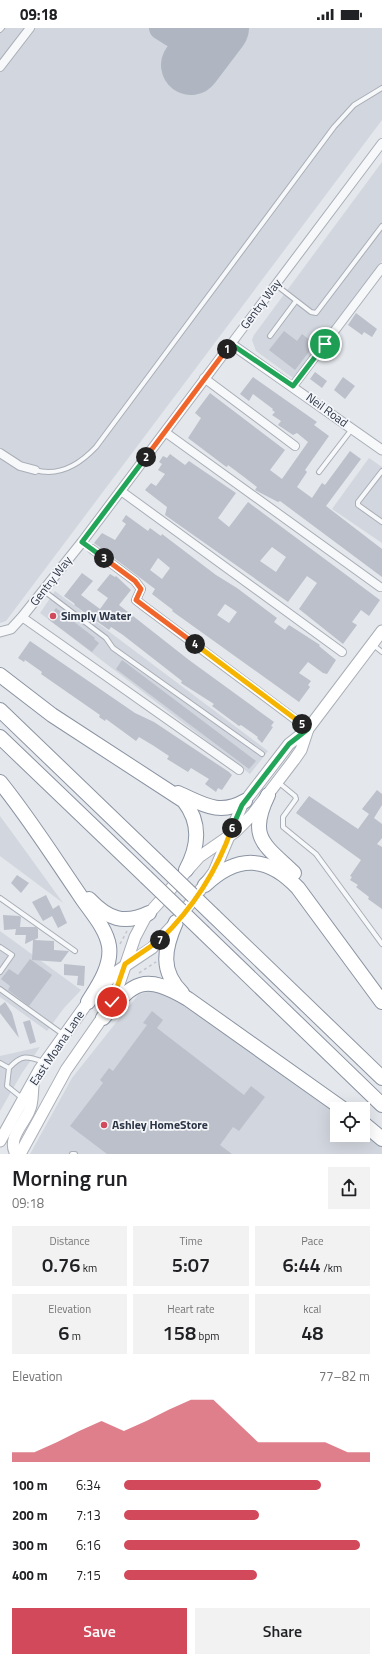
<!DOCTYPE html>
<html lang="en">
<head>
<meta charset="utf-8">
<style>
	body { margin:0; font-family:"Titillium Web",sans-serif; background:#f2f2f2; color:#202124; height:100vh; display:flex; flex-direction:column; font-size:15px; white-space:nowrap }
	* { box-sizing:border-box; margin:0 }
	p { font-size:13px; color:#757577 }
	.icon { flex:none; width:22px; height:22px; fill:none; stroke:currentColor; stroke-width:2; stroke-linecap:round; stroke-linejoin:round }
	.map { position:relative; height:1126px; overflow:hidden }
	.drawer { display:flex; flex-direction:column; background:#fff; flex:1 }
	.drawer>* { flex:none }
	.buttons { position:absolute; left:330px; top:1074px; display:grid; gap:8px }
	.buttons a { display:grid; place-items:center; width:40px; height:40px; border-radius:0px; background:#fff; box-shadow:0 4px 16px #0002; font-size:20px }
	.pin { position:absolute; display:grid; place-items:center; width:34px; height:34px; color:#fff; margin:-17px; border:2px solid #fff; border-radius:50%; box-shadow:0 1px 4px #0007 }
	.km { position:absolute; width:20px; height:20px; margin:-10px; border-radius:50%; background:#222; color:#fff; font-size:11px; line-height:20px; text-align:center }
	.round { display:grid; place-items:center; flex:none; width:42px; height:42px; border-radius:0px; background:#f2f2f2 }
	.summary { display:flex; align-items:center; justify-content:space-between; height:68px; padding:0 12px }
	h1 { font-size:22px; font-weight:600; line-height:30px }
	.metrics { display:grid; grid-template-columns:repeat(3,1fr); gap:6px; height:68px; padding:4px 12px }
	.metrics div { display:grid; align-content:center; border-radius:0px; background:#f2f2f2; text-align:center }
	.metrics b { font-size:20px; font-weight:600 }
	.metrics small { font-size:11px; font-weight:400 }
	.metrics p { font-size:11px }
	.chart { height:112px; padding:8px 12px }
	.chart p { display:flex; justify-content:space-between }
	.chart svg { width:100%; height:72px; margin-top:4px; fill:#d1495b; opacity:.7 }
	.action { display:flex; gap:8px; margin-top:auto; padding:8px 12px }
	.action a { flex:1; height:46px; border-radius:0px; background:#d1495b; color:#fff; font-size:16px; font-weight:600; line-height:46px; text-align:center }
	.action a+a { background:#f2f2f2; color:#202124 }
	ul { padding:0 12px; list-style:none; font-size:13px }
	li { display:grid; grid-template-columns:64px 48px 1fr; align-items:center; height:30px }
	li i { height:10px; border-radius:5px; background:#d1495b }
	.status { display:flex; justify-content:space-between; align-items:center; height:28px; padding:0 20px; background:#fff; direction:ltr }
	.status svg { height:11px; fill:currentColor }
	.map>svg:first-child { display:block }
	.built { fill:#d2d6de }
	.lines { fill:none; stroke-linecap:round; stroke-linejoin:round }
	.taxiway { stroke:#b0b6c1; stroke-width:24 }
	.runway { stroke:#b0b6c1; stroke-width:60 }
	.building { fill:#bbc0ca; fill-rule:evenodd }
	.service-casing { stroke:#a9aeb7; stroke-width:6 }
	.minor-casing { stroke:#a9aeb7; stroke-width:10 }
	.tertiary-casing { stroke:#a9aeb7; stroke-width:11 }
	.secondary-casing { stroke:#a9aeb7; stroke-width:13 }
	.motorway-casing { stroke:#8b94a3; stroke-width:16 }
	.path { stroke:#c2c5cb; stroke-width:1.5; stroke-dasharray:3 3; stroke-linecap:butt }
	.service { stroke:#f7f8fa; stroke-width:4 }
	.minor { stroke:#f7f8fa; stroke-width:8 }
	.tertiary { stroke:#f7f8fa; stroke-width:9 }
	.secondary { stroke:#fff; stroke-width:11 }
	.motorway { stroke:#fff; stroke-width:14 }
	.motorway-bridge-casing { stroke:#8b94a3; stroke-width:16; stroke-linecap:butt }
	.motorway-bridge { stroke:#fff; stroke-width:14 }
	.split-1-casing { stroke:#fff; stroke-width:8 }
	.split-2-casing { stroke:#fff; stroke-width:8 }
	.split-3-casing { stroke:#fff; stroke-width:8 }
	.split-4-casing { stroke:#fff; stroke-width:8 }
	.split-5-casing { stroke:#fff; stroke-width:8 }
	.split-6-casing { stroke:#fff; stroke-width:8 }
	.split-7-casing { stroke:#fff; stroke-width:8 }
	.split-8-casing { stroke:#fff; stroke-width:8 }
	.split-1 { stroke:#22a559; stroke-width:5 }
	.split-2 { stroke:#f0652b; stroke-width:5 }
	.split-3 { stroke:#22a559; stroke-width:5 }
	.split-4 { stroke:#f0652b; stroke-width:5 }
	.split-5 { stroke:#f5b400; stroke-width:5 }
	.split-6 { stroke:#22a559; stroke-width:5 }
	.split-7 { stroke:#f5b400; stroke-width:5 }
	.split-8 { stroke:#f5b400; stroke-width:5 }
	.poi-dot { fill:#d1495b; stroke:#f4f6f9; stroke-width:1.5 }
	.labels { text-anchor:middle; stroke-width:3.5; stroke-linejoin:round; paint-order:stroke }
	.street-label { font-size:12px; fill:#2b3445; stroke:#f4f6f9 }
	.poi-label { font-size:12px; font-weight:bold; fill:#2b3445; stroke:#f4f6f9; text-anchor:start }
</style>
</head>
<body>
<div class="status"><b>09:18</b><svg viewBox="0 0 49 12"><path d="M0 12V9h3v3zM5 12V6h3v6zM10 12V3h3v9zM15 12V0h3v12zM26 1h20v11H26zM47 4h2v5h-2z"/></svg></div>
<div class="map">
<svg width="382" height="1126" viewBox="0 0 382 1126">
	<rect width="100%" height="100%" fill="#e4e7ec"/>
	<!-- built -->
	<g class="built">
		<path d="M0 0H382V92L6 593 0 595Z"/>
		<path d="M382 134V233L293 350 256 323 252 312 254 307Z"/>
		<path d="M369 430 382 439V515L332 481Z"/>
		<path d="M55 563 268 723 250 746 40 585Z"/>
		<path d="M0 788 27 825 63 875 0 828Z"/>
		<path d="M0 903 81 962 64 980 47 1003 0 969Z"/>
		<path d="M152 962 171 968 337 1082V1107H363V1101L382 1116V1126H30L72 1050 138 967Z"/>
		<path d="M40 1019 22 1045 0 1083V1028Z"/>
	</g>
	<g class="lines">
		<!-- taxiway -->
		<path class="taxiway" d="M161 0 172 7 204 19"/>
		<!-- runway -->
		<path class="runway" d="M191 37 219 0"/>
	</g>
	<!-- building -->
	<g class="building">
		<path d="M356 285 377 301 372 309 364 304 362 307 348 297Z"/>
		<path d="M284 303 297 313 302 306 315 316 295 342 269 322Z"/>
		<path d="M315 344 327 353 322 360 310 351Z"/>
		<path d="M253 349 317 394 314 397 329 408 305 442 307 444 297 459 312 470 322 455 325 457 350 423 361 431 326 478 382 521V549L280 473 278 474 255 462 257 459 244 449 228 437 227 439 225 438 188 410 201 390 195 385 210 365 285 422 270 442 282 451 308 414 297 405 293 407 278 397 281 393 272 387 275 384 272 382 273 381 253 366 249 373 240 366Z"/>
		<path d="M343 349 355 358 345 371 334 362Z"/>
		<path d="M170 426 185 437 189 433 236 465 218 490 229 499 248 474 380 572 369 588 361 582 352 594 357 597 343 616 299 581 317 555 307 548 288 574 165 487 167 479 145 462 151 455 156 458 165 446 158 442 162 436 159 434 163 428 167 430ZM272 519 286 529 276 544 260 533Z"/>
		<path d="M126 487 148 503 150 500 161 508 162 506 216 547 237 560 277 590 274 594 285 602 289 597 320 617 319 618 336 632 327 646 323 645 308 634 299 645 311 653 308 657 310 659 299 674 172 583 173 582 152 566 155 561 94 515 102 505 115 512 126 496 122 493ZM158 530 170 540 162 551 150 542ZM225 576 237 584 229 595 217 587Z"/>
		<path d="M82 545 93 553 81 567 100 581 108 570 97 562 110 546 115 549 116 548 131 562 119 577 189 632 274 694 271 698 273 699 262 715 257 710 258 709 241 697 239 698 212 678 214 676 181 655 182 653 123 607 111 599 109 602 74 577 75 576 64 568Z"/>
		<path d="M56 580 95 610 94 611 99 615 92 624 48 591Z"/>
		<path d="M30 613 135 685 154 694 229 744 232 747 222 762 218 760 216 764 205 756 209 751 191 740 188 744 167 731 169 728 154 718 139 709 136 713 106 691 105 693 99 689 100 687 41 646 42 644 25 632 24 634 18 630Z"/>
		<path d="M122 632 256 733 249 741 116 641Z"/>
		<path d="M377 762 382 766V777L374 790 382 796V810L377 816 382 819V881L368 871 369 869 356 859 358 857 350 852 352 849 350 848 361 832 296 785 309 768 358 801 369 786 362 781Z"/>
		<path d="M17 847 29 855 21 865 11 855Z"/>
		<path d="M46 867 53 881 59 877 67 895 58 900 52 888 43 893 32 874Z"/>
		<path d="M3 887 19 888 21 889 20 899H36L38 901V910L34 912 54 913V922L69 923 61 934 32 932 33 912 25 916 26 907H15L16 901 4 902Z"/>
		<path d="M30 931 52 947 29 978 8 962 10 958 1 951 9 941 18 947Z"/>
		<path d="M64 936 85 938 84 958 77 957 78 948 64 947Z"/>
		<path d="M5 974 12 985 19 1010 0 985V978Z"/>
		<path d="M152 983 163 992 157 1000 244 1067 251 1058 265 1069 239 1103 233 1099 220 1117 232 1126H107L70 1098 103 1055 100 1052 109 1040 113 1043 147 997 143 995Z"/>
		<path d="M30 992 36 1014 30 1016 23 994Z"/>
	</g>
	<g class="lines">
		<defs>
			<g id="service">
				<path d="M0 2 2 0"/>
				<path d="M276 257 311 284 316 285 382 198"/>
				<path d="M270 308 296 273"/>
				<path d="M35 442C59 449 80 436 96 419L334 99 354 77 382 60"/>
				<path d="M382 443 358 474V477L382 494"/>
				<path d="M319 444 352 401"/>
				<path d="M44 563 106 610 113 620 262 726"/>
				<path d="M372 616 382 624"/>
				<path d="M278 754 295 768 296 771 283 789V799L316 826 382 916"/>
				<path d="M0 870 75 923"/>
				<path d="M0 919 12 927 0 944"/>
				<path d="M0 961 64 1007"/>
				<path d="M0 1035 9 1040 7 1058 22 1070"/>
				<path d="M9 1040C22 1026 27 1028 44 1034"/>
				<path d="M72 1126H75"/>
			</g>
			<g id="minor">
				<path d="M0 39 30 0"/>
				<path d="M231 316 382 115"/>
				<path d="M204 350 295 418"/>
				<path d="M293 358 382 240"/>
				<path d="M165 404 380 559"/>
				<path d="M0 425 20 438 35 442"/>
				<path d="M121 463 342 624"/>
				<path d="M92 521 135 553 141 561 136 572 145 579 308 701"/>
				<path d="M22 589 239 742"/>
			</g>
			<path id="tertiary" d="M0 604 11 601 22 589 82 514 231 316 382 422"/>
			<g id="secondary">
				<path d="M0 1113 40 1041 88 974 116 944 152 920 176 894 214 844 242 777 289 716 308 701 382 603"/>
				<path d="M16 1126C7 1111 23 1097 29 1083 33 1076 32 1066 33 1058"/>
				<path d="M20 1126 66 1042 107 983 117 962 135 909 145 890 199 829 235 804 252 787 294 732 301 722 308 701"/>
			</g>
			<g id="motorway">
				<path d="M0 647 52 687 184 773C201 795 199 818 186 842"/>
				<path d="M0 682 157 833"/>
				<path d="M0 709 146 849"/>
				<path d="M0 754C29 790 53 828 79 866 89 882 106 899 109 918 112 938 98 958 88 974"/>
				<path d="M178 765C203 776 219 788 245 773"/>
				<path d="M268 767C247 810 265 817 294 845"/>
				<path d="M205 857C238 826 268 828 298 860L382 974"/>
				<path d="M89 871C108 891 124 897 149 885"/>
				<path d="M214 888 382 1050"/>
				<path d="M176 894C164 921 160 943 182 965"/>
				<path d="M204 905 382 1077"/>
				<path d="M103 990C134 953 144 945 188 971L343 1081"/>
				<path d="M363 1095 382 1111"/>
			</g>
		</defs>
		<!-- service casing -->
		<use href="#service" class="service-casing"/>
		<!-- minor casing -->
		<use href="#minor" class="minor-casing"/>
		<!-- tertiary casing -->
		<use href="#tertiary" class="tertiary-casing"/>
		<!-- secondary casing -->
		<use href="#secondary" class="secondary-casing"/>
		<!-- motorway casing -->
		<use href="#motorway" class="motorway-casing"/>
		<!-- path -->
		<g class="path">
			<path d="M120 916 127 903"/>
			<path d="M139 945 156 934"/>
		</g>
		<!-- service -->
		<use href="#service" class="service"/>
		<!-- minor -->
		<use href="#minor" class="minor"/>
		<!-- tertiary -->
		<use href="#tertiary" class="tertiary"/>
		<!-- secondary -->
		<use href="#secondary" class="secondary"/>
		<!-- motorway -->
		<use href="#motorway" class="motorway"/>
		<defs>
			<g id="motorway-bridge">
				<path d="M157 833 214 888"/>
				<path d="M146 849 204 905"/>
			</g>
		</defs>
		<!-- motorway-bridge casing -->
		<use href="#motorway-bridge" class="motorway-bridge-casing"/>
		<!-- motorway-bridge -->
		<use href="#motorway-bridge" class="motorway-bridge"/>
	</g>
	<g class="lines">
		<defs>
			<path id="split-1" d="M227 321 231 316 293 358 325 316"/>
			<path id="split-2" d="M146 429 227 321"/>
			<path id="split-3" d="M104 530 82 514 146 429"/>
			<path id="split-4" d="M104 530 135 553 141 561 136 572 195 616"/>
			<path id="split-5" d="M195 616 302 696"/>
			<path id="split-6" d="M232 800 242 777 289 716 308 701 302 696"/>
			<path id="split-7" d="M160 912C192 881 217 843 232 800"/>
			<path id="split-8" d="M112 974 125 936 160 912"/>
		</defs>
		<!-- split-1 casing -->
		<use href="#split-1" class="split-1-casing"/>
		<!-- split-2 casing -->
		<use href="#split-2" class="split-2-casing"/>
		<!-- split-3 casing -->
		<use href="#split-3" class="split-3-casing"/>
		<!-- split-4 casing -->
		<use href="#split-4" class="split-4-casing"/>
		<!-- split-5 casing -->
		<use href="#split-5" class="split-5-casing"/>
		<!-- split-6 casing -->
		<use href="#split-6" class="split-6-casing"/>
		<!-- split-7 casing -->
		<use href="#split-7" class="split-7-casing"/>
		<!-- split-8 casing -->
		<use href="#split-8" class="split-8-casing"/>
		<!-- split-1 -->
		<use href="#split-1" class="split-1"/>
		<!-- split-2 -->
		<use href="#split-2" class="split-2"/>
		<!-- split-3 -->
		<use href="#split-3" class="split-3"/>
		<!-- split-4 -->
		<use href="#split-4" class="split-4"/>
		<!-- split-5 -->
		<use href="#split-5" class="split-5"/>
		<!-- split-6 -->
		<use href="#split-6" class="split-6"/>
		<!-- split-7 -->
		<use href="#split-7" class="split-7"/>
		<!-- split-8 -->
		<use href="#split-8" class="split-8"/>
	</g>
	<!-- markers -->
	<g class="poi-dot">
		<circle cx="53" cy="588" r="4"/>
		<circle cx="104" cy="1097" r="4"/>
	</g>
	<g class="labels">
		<!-- street labels -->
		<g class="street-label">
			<text transform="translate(261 276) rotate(-53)" y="4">Gentry Way</text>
			<text transform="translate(327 382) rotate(36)" y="4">Neil Road</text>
			<text transform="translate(51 553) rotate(-52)" y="4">Gentry Way</text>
			<text transform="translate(57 1020) rotate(-56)" y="4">East Moana Lane</text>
		</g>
		<!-- poi labels -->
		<g class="poi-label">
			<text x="61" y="592">Simply Water</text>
			<text x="112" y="1101">Ashley HomeStore</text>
		</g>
	</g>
</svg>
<div class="buttons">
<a><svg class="icon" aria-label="locate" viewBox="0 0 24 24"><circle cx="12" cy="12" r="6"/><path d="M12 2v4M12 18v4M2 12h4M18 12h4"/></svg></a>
</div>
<div class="pin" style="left:325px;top:316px;background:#1e9e55"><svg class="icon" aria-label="arrive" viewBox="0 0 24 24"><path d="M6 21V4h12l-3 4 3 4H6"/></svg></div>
<div class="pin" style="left:112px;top:974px;background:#d93025"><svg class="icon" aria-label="check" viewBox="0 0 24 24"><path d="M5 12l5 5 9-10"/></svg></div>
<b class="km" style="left:227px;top:321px">1</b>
<b class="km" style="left:146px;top:429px">2</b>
<b class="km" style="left:104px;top:530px">3</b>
<b class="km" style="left:195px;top:616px">4</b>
<b class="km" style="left:302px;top:696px">5</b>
<b class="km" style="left:232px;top:800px">6</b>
<b class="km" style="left:160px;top:912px">7</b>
</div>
<section class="drawer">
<div class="summary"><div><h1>Morning run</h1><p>09:18</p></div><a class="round"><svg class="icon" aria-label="share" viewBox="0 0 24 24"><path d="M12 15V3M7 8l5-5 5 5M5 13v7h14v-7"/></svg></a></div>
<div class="metrics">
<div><p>Distance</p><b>0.76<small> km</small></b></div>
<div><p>Time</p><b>5:07</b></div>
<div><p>Pace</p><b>6:44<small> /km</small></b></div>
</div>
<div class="metrics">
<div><p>Elevation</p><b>6<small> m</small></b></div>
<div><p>Heart rate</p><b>158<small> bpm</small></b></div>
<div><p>kcal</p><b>48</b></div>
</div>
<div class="chart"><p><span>Elevation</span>77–82 m</p>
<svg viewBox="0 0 160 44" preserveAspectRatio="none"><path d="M0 44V38L10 38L20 32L30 25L40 19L50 25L60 19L70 12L80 6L90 6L100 19L110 32L120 32L130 32L140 32L150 38L160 38V44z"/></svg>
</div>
<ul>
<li><b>100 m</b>6:34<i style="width:80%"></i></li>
<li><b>200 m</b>7:13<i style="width:55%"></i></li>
<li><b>300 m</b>6:16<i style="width:96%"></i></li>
<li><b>400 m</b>7:15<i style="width:54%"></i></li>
</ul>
<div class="action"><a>Save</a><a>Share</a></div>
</section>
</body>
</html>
